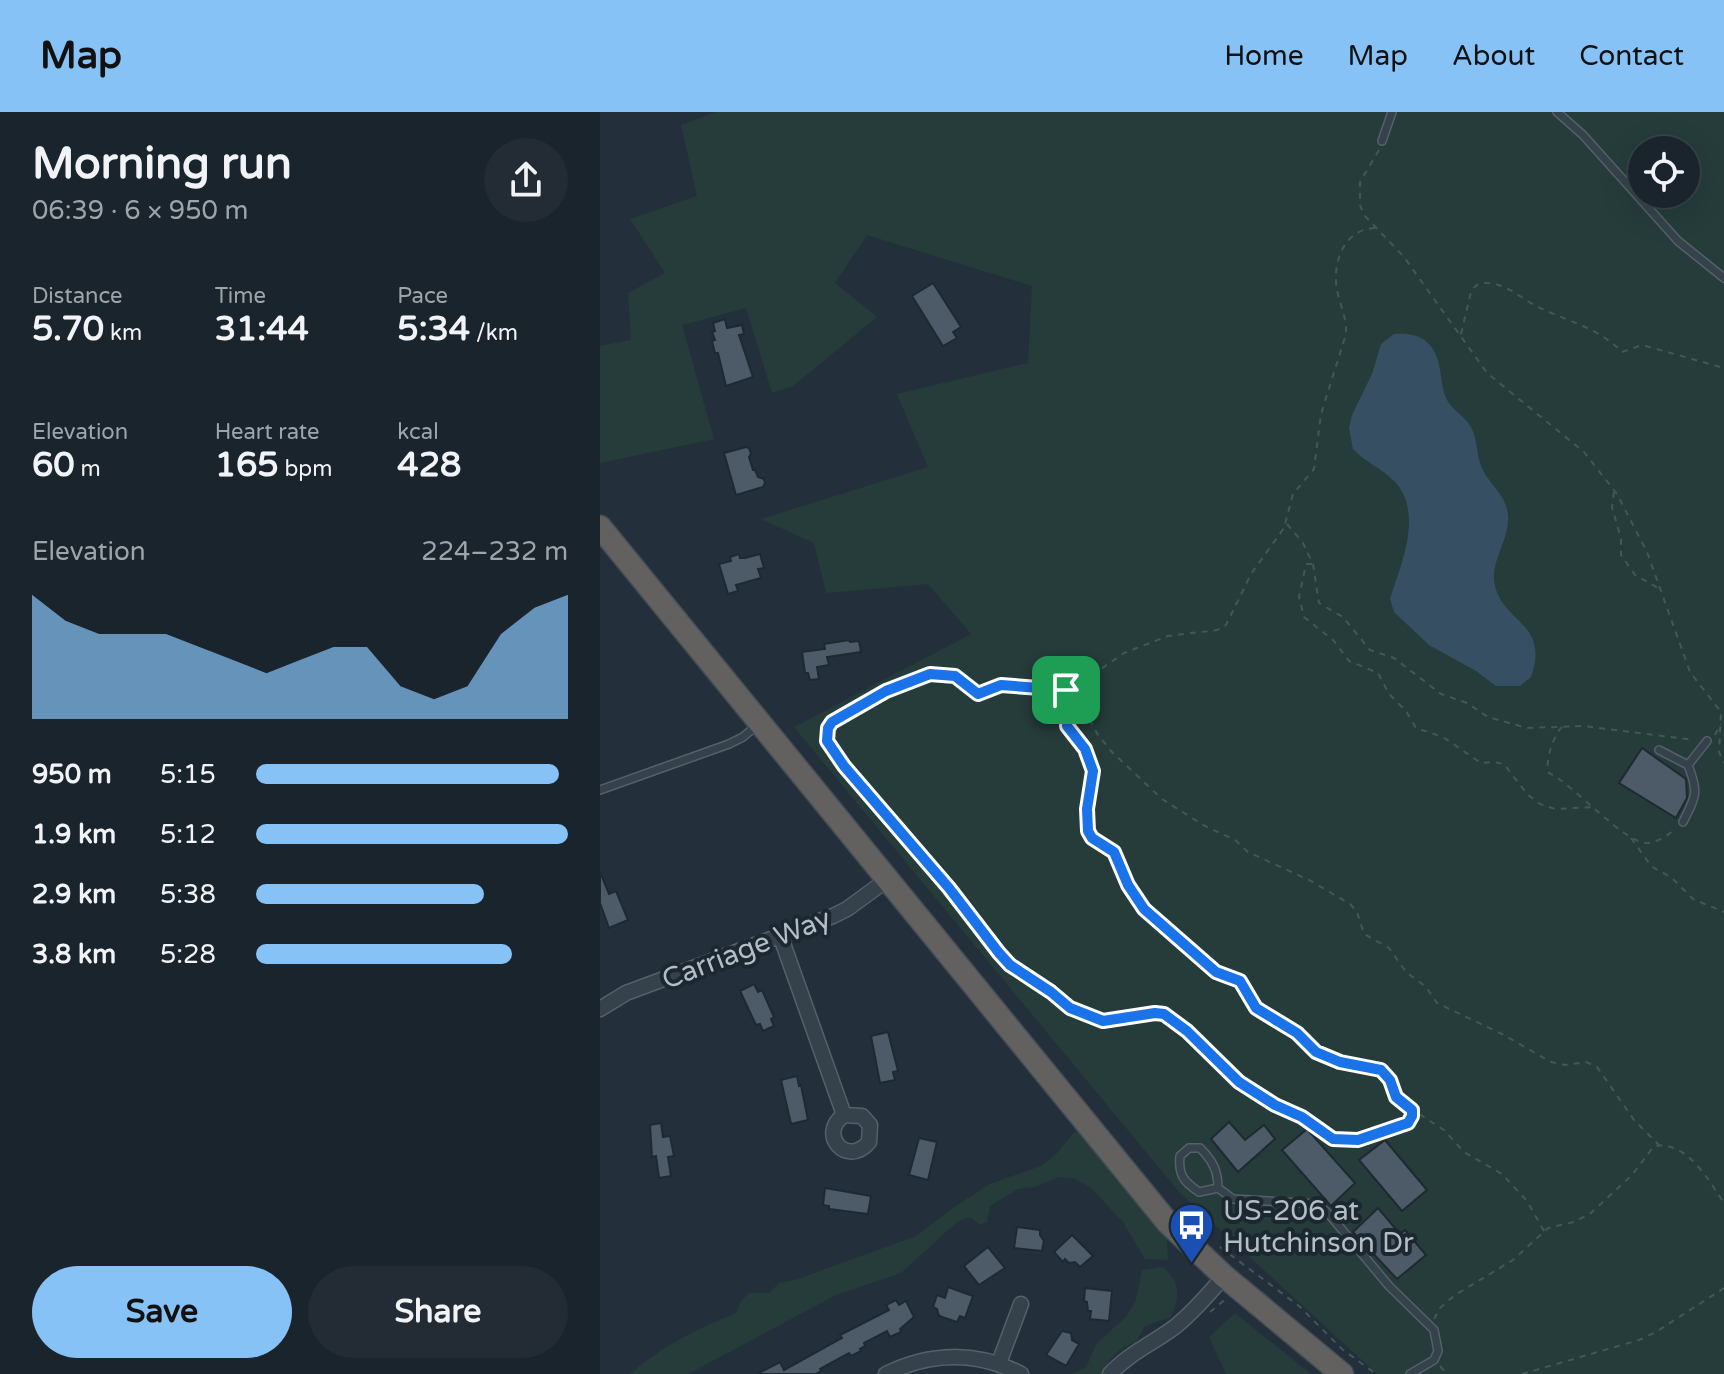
<!DOCTYPE html>
<html lang="en">
<head>
<meta charset="utf-8">
<style>
	body { margin:0; font-family:"Varela Round",sans-serif; background:#232c34; color:#f1f3f6; height:100vh; display:flex; flex-direction:column; font-size:30px; white-space:nowrap }
	* { box-sizing:border-box; margin:0 }
	p { font-size:26px; color:#9fa4a9 }
	.icon { flex:none; width:44px; height:44px; fill:none; stroke:currentColor; stroke-width:2; stroke-linecap:round; stroke-linejoin:round }
	.map { position:relative; flex:1; overflow:hidden }
	.sheet { display:flex; flex-direction:column; background:#1a242c; width:600px }
	.sheet>* { flex:none }
	.buttons { position:absolute; left:1028px; top:24px; display:grid; gap:16px }
	.buttons a { display:grid; place-items:center; width:72px; height:72px; border-radius:50%; background:#1a242c; box-shadow:0 8px 32px #0002,0 0 0 2px #384148; font-size:40px }
	.pin { position:absolute; display:grid; place-items:center; width:68px; height:68px; color:#fff; margin:-34px; border-radius:16px; box-shadow:0 4px 12px #0006 }
	.round { display:grid; place-items:center; flex:none; width:84px; height:84px; border-radius:42px; background:#232c34 }
	.head { display:flex; align-items:center; justify-content:space-between; height:136px; padding:0 32px }
	h1 { font-size:44px; font-weight:700; line-height:60px }
	.stats { display:grid; grid-template-columns:repeat(3,1fr); gap:12px; height:136px; padding:8px 32px }
	.stats div { display:grid; align-content:center }
	.stats b { font-size:34px; font-weight:700 }
	.stats small { font-size:22px; font-weight:400 }
	.stats p { font-size:22px }
	.chart { height:224px; padding:16px 32px }
	.chart p { display:flex; justify-content:space-between }
	.chart svg { width:100%; height:144px; margin-top:8px; fill:#87c2f7; opacity:.7 }
	.primary-button { display:flex; gap:16px; margin-top:auto; padding:16px 32px }
	.primary-button a { flex:1; height:92px; border-radius:48px; background:#87c2f7; color:#111; font-size:32px; font-weight:700; line-height:92px; text-align:center }
	.primary-button a+a { background:#232c34; color:#f1f3f6 }
	ul { padding:0 32px; list-style:none; font-size:26px }
	li { display:grid; grid-template-columns:128px 96px 1fr; align-items:center; height:60px }
	li i { height:20px; border-radius:10px; background:#87c2f7 }
	header { display:flex; align-items:center; gap:48px; box-sizing:border-box; height:112px; padding:0 40px; background:#87c2f7; color:#111 }
	header strong { font-size:38px }
	nav { display:flex; gap:44px; margin-inline-start:auto; font-size:28px }
	main { display:flex; flex:1; min-height:0 }
	.map>svg:first-child { display:block }
	.green { fill:#253c3b; fill-rule:evenodd }
	.water { fill:#364f62 }
	.building { fill:#4c5b67; stroke:#1e2932; stroke-width:2 }
	.lines { fill:none; stroke-linecap:round; stroke-linejoin:round }
	.service-casing { stroke:#556069; stroke-width:10 }
	.minor-casing { stroke:#556069; stroke-width:17 }
	.trunk-casing { stroke:#424d56; stroke-width:25 }
	.path { stroke:#425858; stroke-width:2; stroke-dasharray:6 6; stroke-linecap:butt }
	.service { stroke:#36424b; stroke-width:7 }
	.minor { stroke:#36424b; stroke-width:14 }
	.trunk { stroke:#62615f; stroke-width:22 }
	.route-casing { stroke:#fff; stroke-width:16 }
	.route { stroke:#1a73e8; stroke-width:10 }
	.labels { text-anchor:middle; stroke-width:8; stroke-linejoin:round; paint-order:stroke }
	.street-label { font-size:28px; fill:#b2bdc7; stroke:#1c2730 }
	.poi-label { font-size:28px; fill:#b2bdc7; stroke:#1c2730; text-anchor:start }
</style>
</head>
<body>
<header>
<strong>Map</strong>
<nav><a>Home</a><a>Map</a><a>About</a><a>Contact</a></nav>
</header>
<main>
<section class="sheet">
<div class="head"><div><h1>Morning run</h1><p>06:39 · 6 × 950 m</p></div><a class="round"><svg class="icon" aria-label="share" viewBox="0 0 24 24"><path d="M12 15V3M7 8l5-5 5 5M5 13v7h14v-7"/></svg></a></div>
<div class="stats">
<div><p>Distance</p><b>5.70<small> km</small></b></div>
<div><p>Time</p><b>31:44</b></div>
<div><p>Pace</p><b>5:34<small> /km</small></b></div>
</div>
<div class="stats">
<div><p>Elevation</p><b>60<small> m</small></b></div>
<div><p>Heart rate</p><b>165<small> bpm</small></b></div>
<div><p>kcal</p><b>428</b></div>
</div>
<div class="chart"><p><span>Elevation</span>224–232 m</p>
<svg viewBox="0 0 160 44" preserveAspectRatio="none"><path d="M0 44V6L10 14L20 18L30 18L40 18L50 22L60 26L70 30L80 26L90 22L100 22L110 34L120 38L130 34L140 18L150 10L160 6V44z"/></svg>
</div>
<ul>
<li><b>950 m</b>5:15<i style="width:97%"></i></li>
<li><b>1.9 km</b>5:12<i style="width:100%"></i></li>
<li><b>2.9 km</b>5:38<i style="width:73%"></i></li>
<li><b>3.8 km</b>5:28<i style="width:82%"></i></li>
</ul>
<div class="primary-button"><a>Save</a><a>Share</a></div>
</section>
<div class="map">
<svg width="1124" height="1262" viewBox="0 0 1124 1262">
	<rect width="100%" height="100%" fill="#23303b"/>
	<!-- green -->
	<g class="green">
		<path d="M116 0H1124V1262H777L580 1081 194 615 371 522 328 472 226 481 214 431 161 407 328 355 297 282 428 251 432 174 267 123 235 171 277 205 193 274 172 281 146 196 82 213 114 327 0 351V234L31 228 28 181 65 161 30 107 97 84 81 13ZM1042 38H1086V82H1042Z"/>
		<path d="M478 1016 567 1127 568 1148 545 1147 523 1110 490 1075 473 1066 459 1065 435 1075 418 1077 390 1094 387 1110 380 1113 370 1105 358 1109 301 1161 236 1183 88 1262H30C62 1234 97 1217 136 1201L141 1189 149 1181H169L179 1171 195 1168 316 1124 357 1093 390 1072 441 1054 457 1041Z"/>
		<path d="M563 1155C581 1171 580 1184 571 1205L545 1214 536 1230 522 1236 510 1247 502 1262H472L486 1255 497 1231 526 1205 536 1188 542 1158Z"/>
		<path d="M635 1201 711 1262H626L609 1225Z"/>
	</g>
	<!-- water -->
	<path class="water" d="M794 222C806 221 819 222 828 231 844 247 838 269 847 288 853 299 865 304 871 315 878 328 876 343 882 356 890 374 906 382 908 403 910 428 889 450 895 474 904 511 950 512 931 565L920 574H896L876 559 829 533 794 500 790 487C801 452 825 399 793 368 781 356 765 350 753 337L749 316 752 303 772 262 781 232Z"/>
	<!-- building -->
	<g class="building">
		<path d="M333 171 361 215 353 220 357 226 343 234 312 184Z"/>
		<path d="M125 207 127 216 142 213 144 222 139 223 153 265 126 274 118 241H115L112 229 115 228 112 220 115 219 113 211Z"/>
		<path d="M146 335 149 336 151 342 149 345 153 358H155L158 365 164 367 165 371 163 375 136 383 124 341Z"/>
		<path d="M139 442 140 446H145L160 442 164 456 158 457 161 466 136 473 138 479 128 482 119 452 131 449 130 445Z"/>
		<path d="M249 528 250 530 259 529 261 540 227 545 229 553 217 555 219 567 210 568 208 561H205L202 540 225 537 224 532Z"/>
		<path d="M1042 636 1086 667 1087 686 1076 706 1019 671Z"/>
		<path d="M0 760 9 782 16 779 28 808 9 816 0 791Z"/>
		<path d="M154 872 158 880 162 878 174 905 171 907 174 914 163 919 160 912 156 913 140 879Z"/>
		<path d="M288 920 298 959 293 960 295 968 280 971 271 924Z"/>
		<path d="M197 964 199 974 201 973 208 1008 191 1012 181 968Z"/>
		<path d="M629 1010 645 1028 664 1013 675 1027 638 1060 611 1027Z"/>
		<path d="M61 1011 63 1025 70 1024 74 1044 68 1045 71 1064 59 1066 56 1044 52 1045 50 1013Z"/>
		<path d="M707 1017 755 1071 731 1094 682 1038Z"/>
		<path d="M319 1026 337 1030 328 1068 309 1063Z"/>
		<path d="M785 1028 827 1078 802 1099 759 1048Z"/>
		<path d="M225 1076 271 1084 268 1102 229 1097V1094L223 1093Z"/>
		<path d="M778 1096 800 1122 805 1118 826 1143 797 1167 753 1120Z"/>
		<path d="M417 1115 440 1118V1123L444 1129 442 1139 414 1136Z"/>
		<path d="M472 1123 493 1144 480 1155 475 1150 469 1151 465 1147 463 1150 454 1140Z"/>
		<path d="M388 1135 405 1156 379 1173 364 1154Z"/>
		<path d="M348 1175 373 1184 365 1206 360 1204 357 1210 339 1204 337 1197 333 1195 337 1183 345 1186Z"/>
		<path d="M485 1176 512 1179 509 1209 490 1207 491 1199H488L487 1190 484 1189Z"/>
		<path d="M296 1188 299 1193 306 1189 314 1205 300 1217 301 1220 290 1225 287 1219 264 1231 265 1234 260 1237 261 1239 251 1244 249 1241 220 1257 221 1259 216 1262H157L180 1250 184 1258 242 1226 240 1223 289 1198 286 1193Z"/>
		<path d="M462 1219 471 1221 472 1228 479 1232 466 1254 446 1243Z"/>
	</g>
	<g class="lines">
		<defs>
			<g id="service">
				<path d="M957 0 983 23 1078 129 1124 166"/>
				<path d="M782 29 792 0"/>
				<path d="M1059 638 1088 653"/>
				<path d="M0 678 129 632 143 625 156 614"/>
				<path d="M1083 710C1096 684 1099 681 1088 653L1107 629"/>
				<path d="M618 1076C618 1058 612 1048 600 1036H589L580 1044C578 1063 584 1070 599 1080L618 1076 633 1087 717 1092 728 1101 789 1174 834 1218 838 1239 834 1248 810 1262"/>
			</g>
			<g id="minor">
				<path d="M180 823 244 1003C217 1022 247 1056 269 1030L270 1013 262 1004 244 1003"/>
				<path d="M0 897 26 881 233 804 247 797 288 767"/>
				<path d="M399 1251 421 1192"/>
				<path d="M286 1262C330 1240 377 1239 421 1262"/>
				<path d="M510 1262C529 1241 554 1231 576 1214 594 1199 609 1182 624 1164"/>
			</g>
			<path id="trunk" d="M0 415 568 1111 624 1164 742 1262"/>
		</defs>
		<!-- service casing -->
		<use href="#service" class="service-casing"/>
		<!-- minor casing -->
		<use href="#minor" class="minor-casing"/>
		<!-- trunk casing -->
		<use href="#trunk" class="trunk-casing"/>
		<!-- path -->
		<g class="path">
			<path d="M779 38 760 70V93L764 103 804 145 887 261 984 340 1017 382 1047 440 1090 560 1121 600 1119 640 1124 651"/>
			<path d="M775 116C744 117 732 150 737 178 740 193 747 206 746 222L721 302 714 357 693 382 684 416 651 462 626 513 617 518 568 524 524 541 475 575 466 578 401 573 378 582C366 577 360 564 346 562 323 558 232 600 226 623L230 636 244 654 349 776 410 853 451 880 470 896 503 909 555 901 564 902 587 919 639 970 675 993 702 1005 733 1027 758 1028 800 1015 811 1008 812 998"/>
			<path d="M861 222 871 180C875 174 878 170 886 171 906 171 922 187 938 195 967 209 999 216 1022 240L1039 234H1046L1124 256"/>
			<path d="M1014 380 1012 395 1021 427V443L1035 463 1060 477"/>
			<path d="M687 412 703 431 713 452 719 491 743 505 770 538 794 546 841 582 867 591 888 605 927 616 983 614 1094 628"/>
			<path d="M712 452H706L699 485 704 505 734 529 749 549 778 561 789 582 806 599 816 616 843 625 881 651 894 650 904 652 927 682 940 692 955 697 993 695"/>
			<path d="M466 579 471 600"/>
			<path d="M962 615C954 622 944 651 949 661 974 673 1024 731 1047 731 1057 731 1068 723 1075 717"/>
			<path d="M1115 623 1121 612"/>
			<path d="M1031 726 1051 754 1072 766 1093 787 1124 800"/>
			<path d="M944 1119 927 1089 902 1062 864 1040 844 1018 802 991 793 979 787 962 781 958 740 950 716 940 697 921 656 896 640 869 616 860 544 797 528 773 514 740 492 726 488 719 487 697 493 659 485 637 469 619 467 608 470 601 485 600 498 623 512 640 562 687 603 713 635 728 648 740 711 769 750 792 757 800 764 822 789 836 806 860 826 875 837 891 902 922 951 950 966 953 986 950 997 955 1034 1008 1059 1033"/>
			<path d="M620 1135 699 1194 742 1237 776 1262"/>
			<path d="M610 1200 627 1186"/>
			<path d="M834 1207 840 1196 855 1183 913 1148 948 1116 974 1110 991 1101 1032 1063 1054 1034C1087 1028 1109 1069 1124 1091"/>
			<path d="M840 1254 847 1262"/>
			<path d="M922 1262 1039 1228 1056 1220 1124 1176"/>
		</g>
		<!-- service -->
		<use href="#service" class="service"/>
		<!-- minor -->
		<use href="#minor" class="minor"/>
		<!-- trunk -->
		<use href="#trunk" class="trunk"/>
	</g>
	<g class="lines">
		<defs>
			<path id="route" d="M330 562 355 564 378 582 401 573 466 578 471 601 468 603 467 614 485 637 493 659 487 697 488 719 492 726 514 740 528 773 544 797 616 860 640 869 656 896 697 921 716 940 740 950 781 958 790 968 796 985 812 998V1004L808 1011 758 1028 733 1027 702 1005 675 993 639 970 587 919 564 902 555 901 503 909 470 896 451 880 410 853 399 841 349 776 244 654 227 629 228 616 232 610 286 579Z"/>
		</defs>
		<!-- route casing -->
		<use href="#route" class="route-casing"/>
		<!-- route -->
		<use href="#route" class="route"/>
	</g>
	<!-- icons -->
	<defs>
		<symbol id="bus-pin" viewBox="-11 -11 22 30"><path d="M0 17L-7.5 6A9.5 9.5 0 1 1 7.5 6Z" fill="#1a4fb4" stroke="#1c2730"/><path d="M-5-6H5V4H4V6H2V4H-2V6H-4V4H-5ZM-3.5-4V0h7V-4ZM-3.5 1.2v1.5H-2V1.2ZM2 1.2v1.5H3.5V1.2Z" fill="#fff"/></symbol>
	</defs>
	<g fill-rule="evenodd">
		<use href="#bus-pin" x="566" y="1088" width="51" height="69"/>
	</g>
	<g class="labels">
		<!-- street labels -->
		<g class="street-label">
			<text transform="translate(146 836) rotate(-21)" y="10">Carriage Way</text>
		</g>
		<!-- poi labels -->
		<g class="poi-label">
			<text x="623" y="1108">US-206 at<tspan x="623" dy="32">Hutchinson Dr</tspan></text>
		</g>
	</g>
</svg>
<div class="buttons">
<a><svg class="icon" aria-label="locate" viewBox="0 0 24 24"><circle cx="12" cy="12" r="6"/><path d="M12 2v4M12 18v4M2 12h4M18 12h4"/></svg></a>
</div>
<div class="pin" style="left:466px;top:578px;background:#1e9e55"><svg class="icon" aria-label="arrive" viewBox="0 0 24 24"><path d="M6 21V4h12l-3 4 3 4H6"/></svg></div>
</div>
</main>
</body>
</html>
